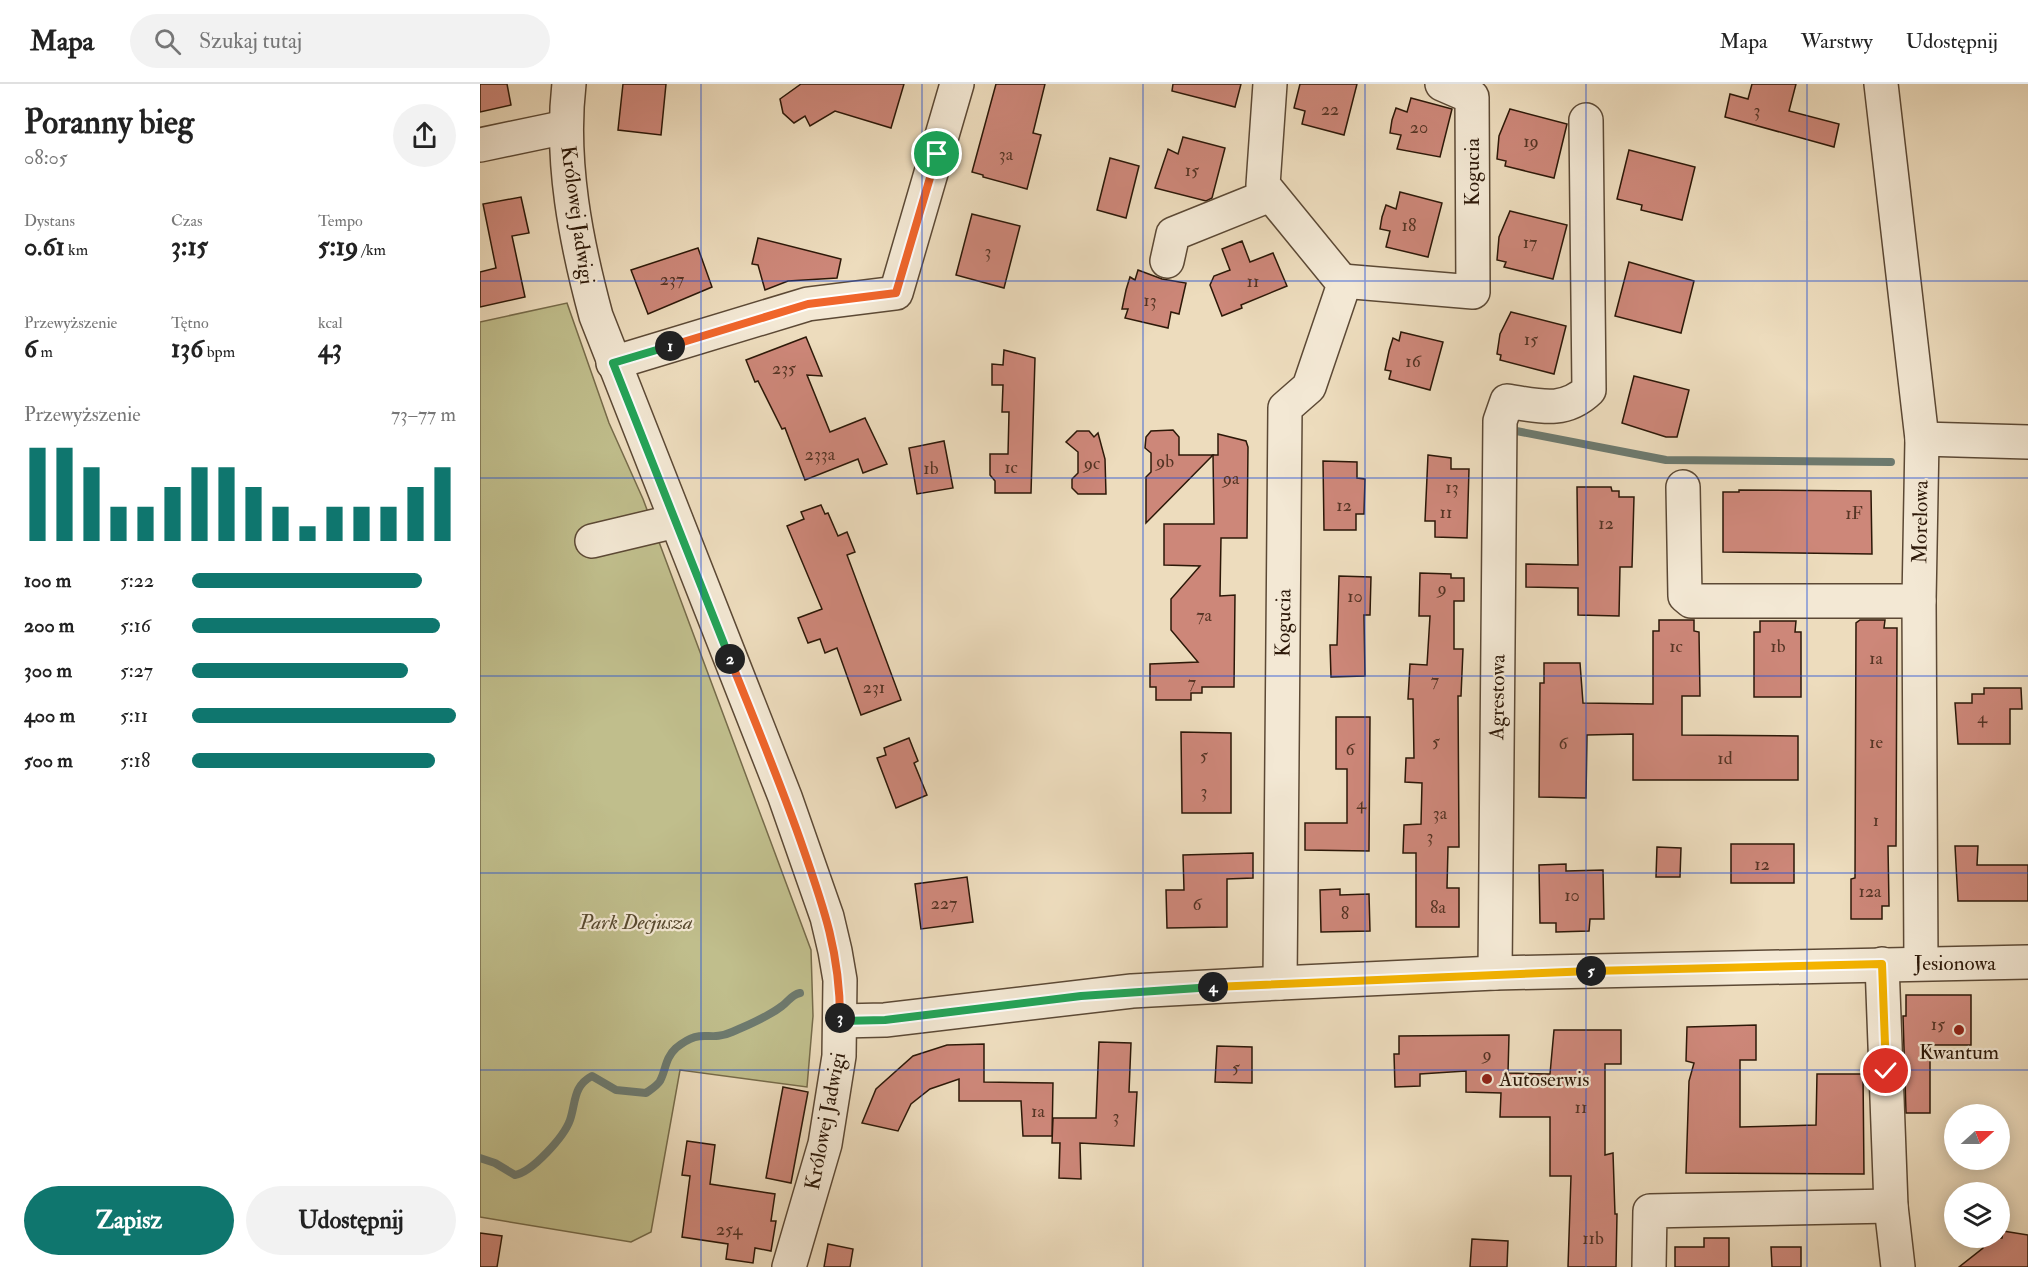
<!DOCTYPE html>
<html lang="pl">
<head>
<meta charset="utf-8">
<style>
	body { margin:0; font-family:"IM FELL Double Pica",serif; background:#f2f2f2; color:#222; height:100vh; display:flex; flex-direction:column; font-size:22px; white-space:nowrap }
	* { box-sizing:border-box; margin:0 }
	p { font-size:20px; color:#767676 }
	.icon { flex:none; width:33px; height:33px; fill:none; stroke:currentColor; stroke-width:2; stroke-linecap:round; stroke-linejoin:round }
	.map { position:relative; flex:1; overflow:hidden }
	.drawer { display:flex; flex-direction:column; background:#fff; width:480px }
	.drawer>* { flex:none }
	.needle { width:39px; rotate:69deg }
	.buttons { position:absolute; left:1464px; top:1020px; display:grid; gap:12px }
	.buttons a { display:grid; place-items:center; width:66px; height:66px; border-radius:50%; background:#fff; box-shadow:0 3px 15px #0003; font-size:30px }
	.pin { position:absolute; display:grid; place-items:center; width:51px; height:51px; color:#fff; margin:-26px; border:3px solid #fff; border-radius:50%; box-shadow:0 2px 6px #0007 }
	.km { position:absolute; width:30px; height:30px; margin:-15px; border-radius:50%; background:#222; color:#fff; font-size:16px; line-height:30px; text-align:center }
	.round { display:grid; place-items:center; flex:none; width:63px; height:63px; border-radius:32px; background:#f2f2f2 }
	.summary { display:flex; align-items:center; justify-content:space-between; height:102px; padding:0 24px }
	h1 { font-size:33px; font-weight:800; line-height:45px }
	.metrics { display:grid; grid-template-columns:repeat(3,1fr); gap:9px; height:102px; padding:6px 24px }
	.metrics div { display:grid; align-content:center }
	.metrics b { font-size:26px; font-weight:800 }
	.metrics small { font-size:16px; font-weight:400 }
	.metrics p { font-size:16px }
	.chart { height:168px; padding:12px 24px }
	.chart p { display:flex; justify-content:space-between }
	.chart svg { width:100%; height:108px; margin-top:6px; stroke:#0f766e; stroke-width:6 }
	.primary-button { display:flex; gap:12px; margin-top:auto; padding:12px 24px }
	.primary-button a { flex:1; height:69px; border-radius:36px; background:#0f766e; color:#fff; font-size:24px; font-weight:800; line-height:69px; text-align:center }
	.primary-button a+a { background:#f2f2f2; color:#222 }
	ul { padding:0 24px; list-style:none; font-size:20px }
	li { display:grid; grid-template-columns:96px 72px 1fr; align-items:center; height:45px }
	li i { height:15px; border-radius:8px; background:#0f766e }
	header { display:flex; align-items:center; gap:36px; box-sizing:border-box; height:84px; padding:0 30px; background:#fff; border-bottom:2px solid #e0e0e0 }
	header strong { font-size:28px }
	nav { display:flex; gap:33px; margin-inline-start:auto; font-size:21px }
	.search { width:420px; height:54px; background:#f2f2f2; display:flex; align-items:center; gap:15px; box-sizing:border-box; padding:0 21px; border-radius:33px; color:#767676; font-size:22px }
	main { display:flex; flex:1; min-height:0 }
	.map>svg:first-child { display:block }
	.green { fill:#c0be8c; stroke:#766b4a; stroke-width:1.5 }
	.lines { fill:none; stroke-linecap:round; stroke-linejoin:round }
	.stream { stroke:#6d7a6f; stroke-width:8 }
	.building { fill:#cd8779; stroke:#2c1808; stroke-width:1.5 }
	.minor-casing { stroke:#5c4935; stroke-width:36 }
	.minor { stroke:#f3e8d4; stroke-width:33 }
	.split-1-casing { stroke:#fff; stroke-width:12 }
	.split-2-casing { stroke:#fff; stroke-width:12 }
	.split-3-casing { stroke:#fff; stroke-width:12 }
	.split-4-casing { stroke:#fff; stroke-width:12 }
	.split-5-casing { stroke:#fff; stroke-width:12 }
	.split-6-casing { stroke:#fff; stroke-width:12 }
	.split-1 { stroke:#f0652b; stroke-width:8 }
	.split-2 { stroke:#22a559; stroke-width:8 }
	.split-3 { stroke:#f0652b; stroke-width:8 }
	.split-4 { stroke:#22a559; stroke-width:8 }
	.split-5 { stroke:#f5b400; stroke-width:8 }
	.split-6 { stroke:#f5b400; stroke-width:8 }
	.grid { fill:none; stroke:#1d4ed8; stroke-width:1.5; stroke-opacity:0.55 }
	.poi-dot { fill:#8f2418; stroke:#f3e8d4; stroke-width:2 }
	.labels { text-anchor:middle; stroke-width:4.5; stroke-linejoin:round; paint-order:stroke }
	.number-label { font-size:18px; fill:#543424 }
	.street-label { font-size:21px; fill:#2c1808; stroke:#f3e8d4 }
	.park-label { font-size:21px; font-style:italic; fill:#584a30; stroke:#f3e8d4 }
	.poi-label { font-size:21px; fill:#2c1808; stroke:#f3e8d4 }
</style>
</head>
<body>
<header>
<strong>Mapa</strong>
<div class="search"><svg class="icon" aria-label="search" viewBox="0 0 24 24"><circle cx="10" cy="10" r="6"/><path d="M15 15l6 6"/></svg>Szukaj tutaj</div>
<nav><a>Mapa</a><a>Warstwy</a><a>Udostępnij</a></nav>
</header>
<main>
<section class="drawer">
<div class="summary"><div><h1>Poranny bieg</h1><p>08:05</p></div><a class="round"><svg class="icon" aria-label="share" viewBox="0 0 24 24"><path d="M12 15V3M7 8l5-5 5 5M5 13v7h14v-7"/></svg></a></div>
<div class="metrics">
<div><p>Dystans</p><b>0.61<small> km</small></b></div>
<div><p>Czas</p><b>3:15</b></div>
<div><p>Tempo</p><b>5:19<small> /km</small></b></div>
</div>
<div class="metrics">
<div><p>Przewyższenie</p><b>6<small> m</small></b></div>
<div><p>Tętno</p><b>136<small> bpm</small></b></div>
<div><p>kcal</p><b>43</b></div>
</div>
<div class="chart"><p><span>Przewyższenie</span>73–77 m</p>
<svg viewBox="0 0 160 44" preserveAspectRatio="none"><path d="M5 44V6M15 44V6M25 44V14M35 44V30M45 44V30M55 44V22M65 44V14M75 44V14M85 44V22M95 44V30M105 44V38M115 44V30M125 44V30M135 44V30M145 44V22M155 44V14"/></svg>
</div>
<ul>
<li><b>100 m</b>5:22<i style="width:87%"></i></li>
<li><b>200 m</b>5:16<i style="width:94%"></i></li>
<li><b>300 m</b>5:27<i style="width:82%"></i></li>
<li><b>400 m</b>5:11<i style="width:100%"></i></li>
<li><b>500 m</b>5:18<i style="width:92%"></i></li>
</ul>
<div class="primary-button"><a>Zapisz</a><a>Udostępnij</a></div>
</section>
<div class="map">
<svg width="1548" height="1183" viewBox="0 0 1548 1183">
	<rect width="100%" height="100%" fill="#eddcbd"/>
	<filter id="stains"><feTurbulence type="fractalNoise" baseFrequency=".00333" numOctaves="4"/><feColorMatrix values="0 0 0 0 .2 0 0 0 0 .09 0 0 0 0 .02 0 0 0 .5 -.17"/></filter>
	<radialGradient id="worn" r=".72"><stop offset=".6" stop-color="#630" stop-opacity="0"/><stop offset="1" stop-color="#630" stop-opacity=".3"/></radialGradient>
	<!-- green -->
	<path class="green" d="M87 219 129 339 163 415 331 866 333 932 327 1003 200 986 171 1148 151 1158 0 1133V238Z"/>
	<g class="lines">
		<!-- stream -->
		<g class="stream">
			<path d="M1031 346 1186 376 1411 378"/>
			<path d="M0 1074 15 1079 35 1091C52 1088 84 1053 90 1036 96 1018 93 1002 112 992L136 1006 166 1009C170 1006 177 1002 180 997 186 986 185 974 196 964 223 942 227 959 252 948 268 941 288 933 302 922 309 917 311 911 320 909"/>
		</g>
	</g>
	<!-- building -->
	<g class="building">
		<path d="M0 0H27L31 21 0 28Z"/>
		<path d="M143 0H186L181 51 138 46Z"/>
		<path d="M321 0H424L411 44 355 27 330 42 325 32 314 39 303 29 300 15Z"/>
		<path d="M516 0H565L553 49 561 51 547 105 503 93V91L492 88Z"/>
		<path d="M693 0H761L755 23 692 7Z"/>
		<path d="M820 0H877L864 51 822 40 825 27 814 24Z"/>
		<path d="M1272 0H1316L1309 27 1359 40 1354 63 1245 33 1250 10 1268 15Z"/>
		<path d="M931 14 972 25 960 73 917 65 921 51 910 49 912 36 916 24 927 28Z"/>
		<path d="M1030 25 1087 40 1074 94 1025 82 1026 77 1017 75 1019 52Z"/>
		<path d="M703 53 745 64 732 114 726 117 675 104 688 65 698 70Z"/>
		<path d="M1149 66 1215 83 1202 136 1161 126 1162 121 1137 115Z"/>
		<path d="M630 74 659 82 646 134 617 126Z"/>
		<path d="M920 108 962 119 948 173 906 163 910 147 900 145 902 133 906 121 916 125Z"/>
		<path d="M41 113 49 149 32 152 45 213 0 223V188L16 184 3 120Z"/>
		<path d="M1030 127 1087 141 1073 195 1024 183 1026 178 1017 176 1019 153Z"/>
		<path d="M492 130 540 142 524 204 476 191Z"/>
		<path d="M278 154 361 175 357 194 308 197 285 206 278 181 272 180Z"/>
		<path d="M762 157 770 178 793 169 807 202 761 221 762 224 742 232 730 201 734 192 750 186 742 165Z"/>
		<path d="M218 164 232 203 168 230 151 186Z"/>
		<path d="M1149 178 1214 197 1201 249 1135 232Z"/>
		<path d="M658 186 682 195 706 199 699 230 691 228 688 244 645 234 648 225H642L646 206 650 193 655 196Z"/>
		<path d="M1031 228 1086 242 1074 290 1020 276 1021 271 1017 270 1020 250Z"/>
		<path d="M921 248 963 258 950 306 909 295 911 287 905 286 909 267 913 254 919 257Z"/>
		<path d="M326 253 342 292 327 291 350 348 385 334 407 380 383 389 378 375 325 396 305 344 302 345 278 297 275 298 266 276Z"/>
		<path d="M524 266 555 274 551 409H515V397L510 391V370H528L529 328H522L523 301H512V280L523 281Z"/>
		<path d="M1154 292 1209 306 1197 353H1186L1142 339Z"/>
		<path d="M693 346 699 353V371H733L666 439V393L671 388V369L665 364 666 353 671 347Z"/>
		<path d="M597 347H609L614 353 618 349 625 375 626 410H598L592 404V395L598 389V368L586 358Z"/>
		<path d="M738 350 766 357 768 363 767 454H741L740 512 755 511 754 603H722V609H711V616H676V603H670V580L718 578 691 546V515L720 482 684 481V440H734L733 371H738Z"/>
		<path d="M464 357 473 404 437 410 429 364Z"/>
		<path d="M948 371 971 374V385H989L987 454 955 453V437H945Z"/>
		<path d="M843 377 877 378V394L885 395 884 430H876V446H844Z"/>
		<path d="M1097 403H1131L1132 407H1139V413H1154L1152 483H1140L1139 532 1098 531V504L1046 503V480L1098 481Z"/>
		<path d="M1259 406 1391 407 1392 470 1243 468V408H1259Z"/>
		<path d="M341 421 345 430 348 429 358 452 367 448 375 468 367 471 421 616 381 631 357 564 345 569 340 555 328 559 318 534 342 525 307 442 324 435 321 428Z"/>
		<path d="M940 489 971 490V494H984V517H974V565H983L981 612H978L979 763H968L967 804H979V843H936V769H923L924 741 941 740 942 699 925 698 926 674H934L933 615H928L930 580 947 581 950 532H939Z"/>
		<path d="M859 492 891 493 890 531H884L885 592 851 593 850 561H857Z"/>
		<path d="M1179 536H1214V547L1219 548 1220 612H1202V651L1318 652V696H1153V650L1107 651 1106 714 1059 713 1060 599H1064V579H1100L1103 619 1173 620V547H1179Z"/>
		<path d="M1380 536H1405L1404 544H1417L1416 762H1408L1409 822H1402V835H1371V795L1375 794 1376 539Z"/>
		<path d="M1280 537H1316L1315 548H1321V613H1274V548H1280Z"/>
		<path d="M1504 604H1541L1542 625H1530V660H1478L1475 619H1492V610H1504Z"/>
		<path d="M856 633H890L889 767 825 766V739H867V685H856Z"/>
		<path d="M701 648 751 649V729H702Z"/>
		<path d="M429 654 438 677 434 679 447 711 416 724 397 674 406 671 404 664Z"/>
		<rect x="1251" y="760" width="63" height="39"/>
		<path d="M1475 762H1498L1497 781H1548V817H1478Z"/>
		<path d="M1177 763 1201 764 1200 793H1176Z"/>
		<path d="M773 769V794L747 795V843L687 844 686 806H704L703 771Z"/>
		<path d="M1086 780V787L1123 786 1124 835H1110L1109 847 1076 848V839H1060L1059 781Z"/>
		<path d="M487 793 493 838 441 845 435 800Z"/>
		<path d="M860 805V811L889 810 890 847 841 848 840 806Z"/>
		<path d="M1426 911H1491V961H1450V1029H1426L1423 932H1426Z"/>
		<path d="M1276 941V976H1260V1043L1336 1041 1337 990H1383L1384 1090 1206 1089 1209 997 1214 979 1206 977 1207 943Z"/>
		<path d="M1074 946H1141V980H1125V1071L1133 1069 1135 1130H1137L1136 1183H1088L1091 1092H1070V1033H1020L1021 1009 986 1008V987L940 990V1002L915 1003 914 970H919V952L1029 951 1028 989 1070 990Z"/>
		<path d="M619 958 651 959 649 1008H657L654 1062 600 1059 601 1095 579 1094 580 1059H572L573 1034H616Z"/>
		<path d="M504 960V998L573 999 572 1052H543L541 1017H479V995L450 1005 431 1020 418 1047 382 1039 396 1005 433 972 467 961Z"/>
		<path d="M737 962 772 963V999L735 998Z"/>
		<path d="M303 1003 328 1008 311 1099 286 1094Z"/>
		<path d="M207 1057 235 1061 230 1100 295 1110 291 1137H296L291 1167 275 1164 273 1179 246 1175 248 1160 202 1153 210 1092 202 1091Z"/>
		<path d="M1523 1147 1548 1151V1183H1479L1503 1164 1504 1154H1522Z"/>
		<path d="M0 1149 22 1152 17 1183H0Z"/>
		<path d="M1224 1154H1249V1183H1195V1163H1224Z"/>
		<path d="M992 1155 1028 1157 1027 1183H990Z"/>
		<path d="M348 1160 373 1165 370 1183H344Z"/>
		<path d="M1291 1163H1321V1183H1292Z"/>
	</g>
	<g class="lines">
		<defs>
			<g id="minor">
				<path d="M89 0C80 77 96 158 116 232L305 713 347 833 355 867 360 896 359 972 345 1060 309 1183"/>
				<path d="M790 0 783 101 864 200 829 303 805 324 800 899"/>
				<path d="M1401 0 1442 355 1439 517 1441 879"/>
				<path d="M0 61 86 43"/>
				<path d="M687 177 693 150 790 111"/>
				<path d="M862 197 993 208 992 13 962 0"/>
				<path d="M133 279 328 220 416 209 477 0"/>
				<path d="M1442 355 1548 358"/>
				<path d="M1203 403 1205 512 1211 517H1439"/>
				<path d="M112 457 196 437"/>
				<path d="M1402 880 1411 1122 1418 1183"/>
				<path d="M1015 889 1020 337 1027 317C1059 322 1084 330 1109 306L1106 36"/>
				<path d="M360 937 405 936 652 907 800 899 1015 889 1548 878"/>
				<path d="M1169 1183 1170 1127 1411 1122"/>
			</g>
		</defs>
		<!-- minor casing -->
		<use href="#minor" class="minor-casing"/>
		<!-- minor -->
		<use href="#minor" class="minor"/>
	</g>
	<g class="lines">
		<defs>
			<path id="split-1" d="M190 262 328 220 416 209 457 70"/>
			<path id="split-2" d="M190 262 133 279 250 575"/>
			<path id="split-3" d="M250 575C275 638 301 700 323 764 344 824 360 870 360 934"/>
			<path id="split-4" d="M360 934V937L405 936 601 912 733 903"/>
			<path id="split-5" d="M733 903 1111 887"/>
			<path id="split-6" d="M1111 887 1402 880 1406 987"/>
		</defs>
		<!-- split-1 casing -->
		<use href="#split-1" class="split-1-casing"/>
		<!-- split-2 casing -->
		<use href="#split-2" class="split-2-casing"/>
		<!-- split-3 casing -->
		<use href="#split-3" class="split-3-casing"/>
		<!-- split-4 casing -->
		<use href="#split-4" class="split-4-casing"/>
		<!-- split-5 casing -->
		<use href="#split-5" class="split-5-casing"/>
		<!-- split-6 casing -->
		<use href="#split-6" class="split-6-casing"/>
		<!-- split-1 -->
		<use href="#split-1" class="split-1"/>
		<!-- split-2 -->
		<use href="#split-2" class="split-2"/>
		<!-- split-3 -->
		<use href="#split-3" class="split-3"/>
		<!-- split-4 -->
		<use href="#split-4" class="split-4"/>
		<!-- split-5 -->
		<use href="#split-5" class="split-5"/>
		<!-- split-6 -->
		<use href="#split-6" class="split-6"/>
	</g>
	<!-- grid -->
	<path class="grid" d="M221 0V1183M442 0V1183M663 0V1183M885 0V1183M1106 0V1183M1327 0V1183M0 197H1548M0 394H1548M0 592H1548M0 789H1548M0 986H1548"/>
	<!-- markers -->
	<g class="poi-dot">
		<circle cx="1479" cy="946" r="6"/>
		<circle cx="1007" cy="995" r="6"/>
	</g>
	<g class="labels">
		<!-- number labels -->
		<g class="number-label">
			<text x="850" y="31">22</text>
			<text x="1277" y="32">3</text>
			<text x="939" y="49">20</text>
			<text x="1051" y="63">19</text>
			<text x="526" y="76">3a</text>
			<text x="712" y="92">15</text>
			<text x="929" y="147">18</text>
			<text x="1050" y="164">17</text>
			<text x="508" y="173">3</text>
			<text x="192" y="201">237</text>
			<text x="773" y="203">11</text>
			<text x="670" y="222">13</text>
			<text x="1051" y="261">15</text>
			<text x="933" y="283">16</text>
			<text x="304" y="290">235</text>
			<text x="340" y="376">233a</text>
			<text x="685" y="383">9b</text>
			<text x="612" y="385">9c</text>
			<text x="531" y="389">1c</text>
			<text x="451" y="390">1b</text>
			<text x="751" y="400">9a</text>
			<text x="972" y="409">13</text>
			<text x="864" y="427">12</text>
			<text x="966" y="434">11</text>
			<text x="1374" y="435">1F</text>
			<text x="1126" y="445">12</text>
			<text x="962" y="510">9</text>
			<text x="875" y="518">10</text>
			<text x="724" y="537">7a</text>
			<text x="1196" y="568">1c</text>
			<text x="1298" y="568">1b</text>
			<text x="1396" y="580">1a</text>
			<text x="955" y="602">7</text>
			<text x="712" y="604">7</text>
			<text x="394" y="609">231</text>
			<text x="1502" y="639">4</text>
			<text x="956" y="663">5</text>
			<text x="1396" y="664">1e</text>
			<text x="1083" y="665">6</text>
			<text x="870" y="671">6</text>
			<text x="724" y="677">5</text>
			<text x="1245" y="680">1d</text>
			<text x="724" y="713">3</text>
			<text x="881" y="725">4</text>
			<text x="960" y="735">3a</text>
			<text x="1396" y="742">1</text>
			<text x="950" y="758">3</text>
			<text x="1282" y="786">12</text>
			<text x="1390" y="813">12a</text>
			<text x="1092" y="817">10</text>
			<text x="464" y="825">227</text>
			<text x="717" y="826">6</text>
			<text x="958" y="829">8a</text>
			<text x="865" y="835">8</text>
			<text x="1458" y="946">15</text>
			<text x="1007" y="976">9</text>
			<text x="756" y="989">5</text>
			<text x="1101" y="1029">11</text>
			<text x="558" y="1033">1a</text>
			<text x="636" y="1038">3</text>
			<text x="249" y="1151">254</text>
			<text x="1113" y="1160">11b</text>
		</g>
		<!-- street labels -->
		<g class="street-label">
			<text transform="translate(992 88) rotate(-90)" y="7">Kogucia</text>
			<text transform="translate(98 131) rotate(82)" y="7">Królowej Jadwigi</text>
			<text transform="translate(1440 438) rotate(-89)" y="7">Morelowa</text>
			<text transform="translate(803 539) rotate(-89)" y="7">Kogucia</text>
			<text transform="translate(1017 613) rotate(-89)" y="7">Agrestowa</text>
			<text x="1475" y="886">Jesionowa</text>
			<text transform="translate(345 1037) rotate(-79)" y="7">Królowej Jadwigi</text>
		</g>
		<!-- park labels -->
		<g class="park-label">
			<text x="156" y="845">Park Decjusza</text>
		</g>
		<!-- poi labels -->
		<g class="poi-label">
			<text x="1479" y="975">Kwantum</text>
			<text x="1019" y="1002" text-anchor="start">Autoserwis</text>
		</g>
	</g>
	<rect width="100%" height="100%" filter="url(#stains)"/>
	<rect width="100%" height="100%" fill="url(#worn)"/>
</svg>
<div class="buttons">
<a><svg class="needle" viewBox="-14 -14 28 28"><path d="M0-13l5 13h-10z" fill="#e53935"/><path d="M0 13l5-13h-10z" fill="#767676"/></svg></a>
<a><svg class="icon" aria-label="layers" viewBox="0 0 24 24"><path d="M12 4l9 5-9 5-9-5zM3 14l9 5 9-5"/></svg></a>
</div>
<div class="pin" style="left:457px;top:70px;background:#1e9e55"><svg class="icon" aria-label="arrive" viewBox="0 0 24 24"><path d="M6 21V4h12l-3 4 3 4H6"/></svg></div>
<div class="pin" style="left:1406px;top:987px;background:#d93025"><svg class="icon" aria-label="check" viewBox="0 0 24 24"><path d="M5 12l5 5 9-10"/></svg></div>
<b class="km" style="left:190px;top:262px">1</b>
<b class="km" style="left:250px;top:575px">2</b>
<b class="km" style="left:360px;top:934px">3</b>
<b class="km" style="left:733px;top:903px">4</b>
<b class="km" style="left:1111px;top:887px">5</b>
</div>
</main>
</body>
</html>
